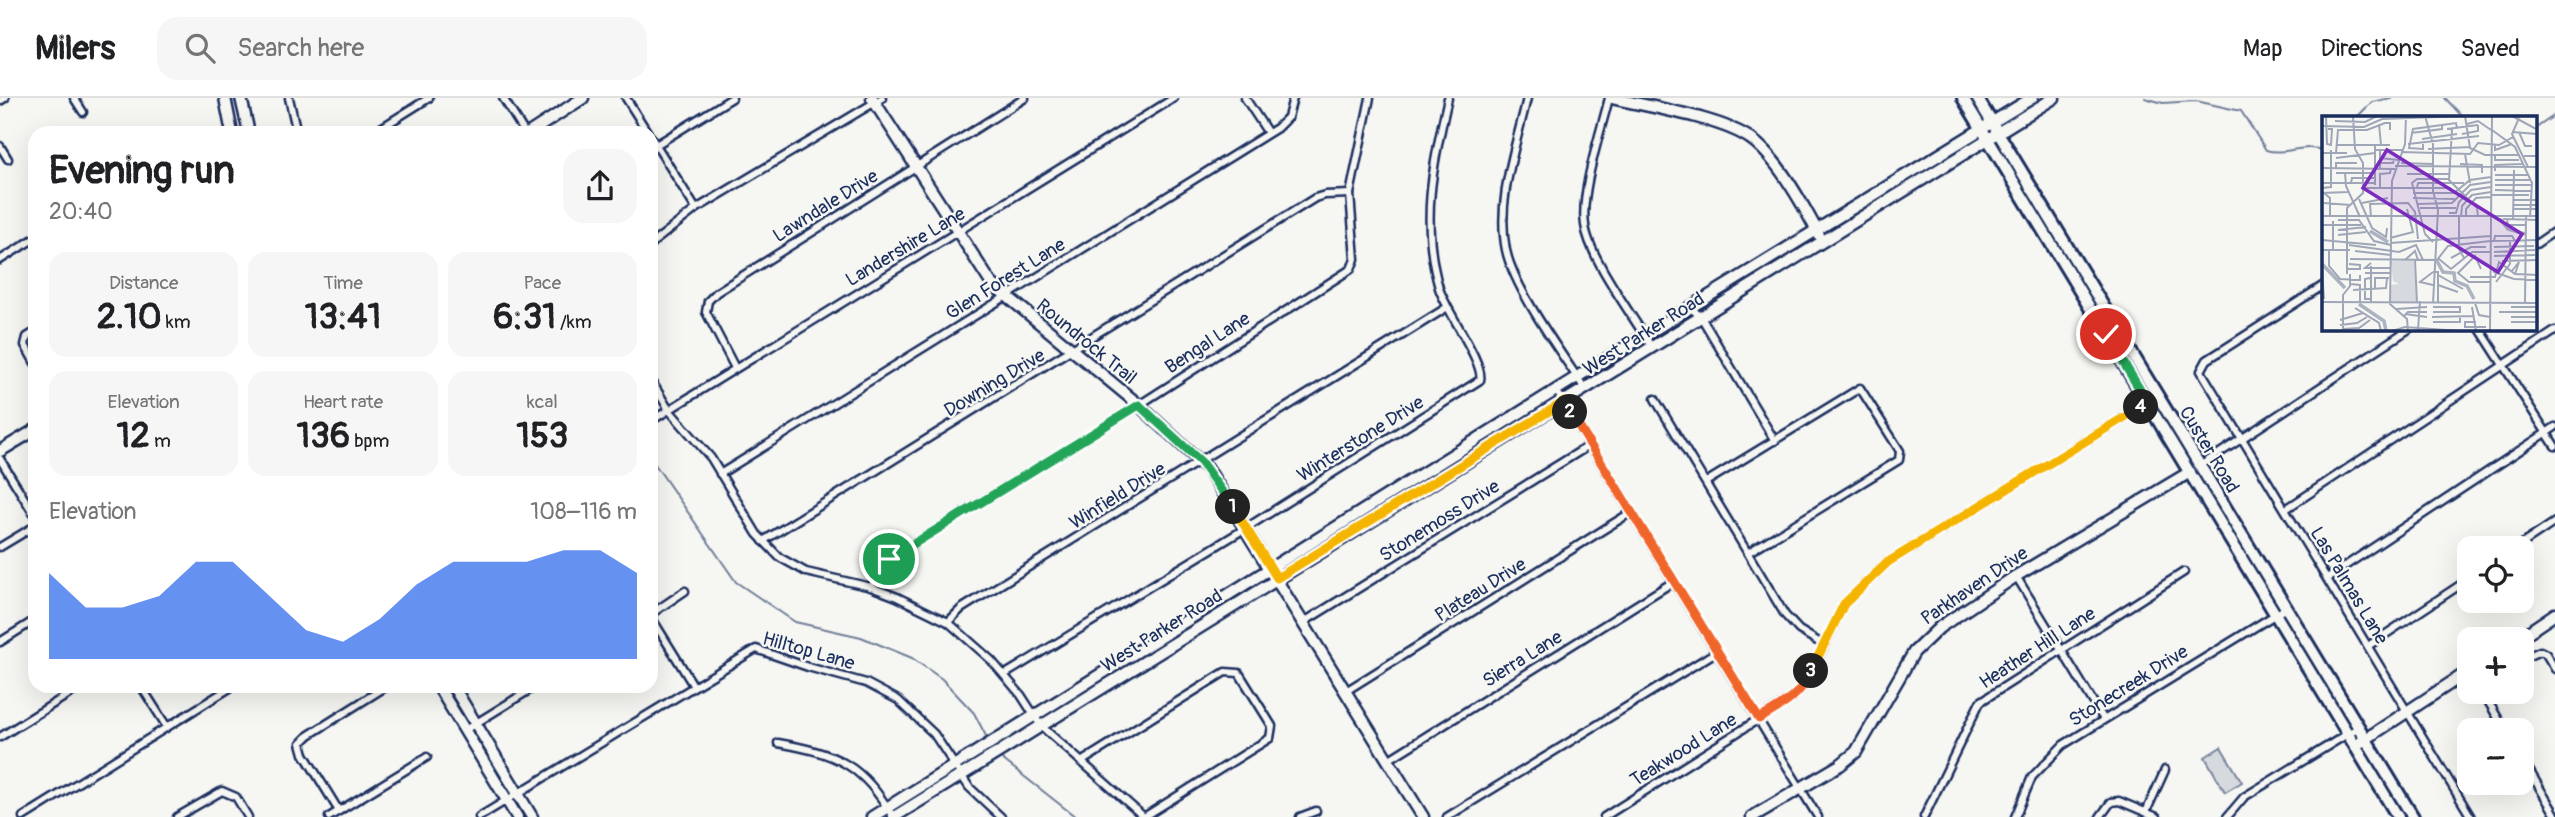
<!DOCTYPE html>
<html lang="en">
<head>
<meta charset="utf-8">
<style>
	body { margin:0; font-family:Pangolin,sans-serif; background:#f6f6f6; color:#202124; height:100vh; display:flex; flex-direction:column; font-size:26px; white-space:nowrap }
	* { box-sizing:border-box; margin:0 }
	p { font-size:23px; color:#757577 }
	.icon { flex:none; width:38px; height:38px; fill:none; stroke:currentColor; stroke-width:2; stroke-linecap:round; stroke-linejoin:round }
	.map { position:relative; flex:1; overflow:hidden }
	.side { position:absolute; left:28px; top:28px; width:630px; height:567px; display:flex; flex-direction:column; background:#fff; border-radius:21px; box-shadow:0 7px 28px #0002 }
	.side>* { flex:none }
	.buttons { position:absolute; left:2457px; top:438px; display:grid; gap:14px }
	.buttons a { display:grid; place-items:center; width:77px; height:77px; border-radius:14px; background:#fff; box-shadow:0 7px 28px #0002; font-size:35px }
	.pin { position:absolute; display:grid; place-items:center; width:60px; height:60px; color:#fff; margin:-30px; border:4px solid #fff; border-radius:50%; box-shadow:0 2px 7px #0007 }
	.km { position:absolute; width:35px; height:35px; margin:-18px; border-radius:50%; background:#222; color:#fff; font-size:19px; line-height:35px; text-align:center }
	.round { display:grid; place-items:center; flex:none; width:74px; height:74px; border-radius:21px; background:#f6f6f6 }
	.summary { display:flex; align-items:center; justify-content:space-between; height:119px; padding:0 21px }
	h1 { font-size:38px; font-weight:700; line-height:52px }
	.metrics { display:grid; grid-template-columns:repeat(3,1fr); gap:10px; height:119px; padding:7px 21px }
	.metrics div { display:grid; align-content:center; border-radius:18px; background:#f6f6f6; text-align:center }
	.metrics b { font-size:35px; font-weight:700 }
	.metrics small { font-size:19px; font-weight:400 }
	.metrics p { font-size:19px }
	.chart { height:196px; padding:14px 21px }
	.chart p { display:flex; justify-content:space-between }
	.chart svg { width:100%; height:126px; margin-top:7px; fill:#2563eb; opacity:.7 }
	header { display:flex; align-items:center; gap:42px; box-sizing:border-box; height:98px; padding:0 35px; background:#fff; border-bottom:2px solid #e0e0e0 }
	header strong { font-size:33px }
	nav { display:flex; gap:38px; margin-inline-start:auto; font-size:24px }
	.search { width:490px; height:63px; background:#f6f6f6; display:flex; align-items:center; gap:18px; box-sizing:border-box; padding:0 24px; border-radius:21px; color:#757577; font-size:26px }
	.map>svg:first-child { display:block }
	.green { fill:#d6d9dd; stroke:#78849e; stroke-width:2 }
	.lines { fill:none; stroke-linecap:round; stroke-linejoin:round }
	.stream { stroke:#717e99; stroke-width:2 }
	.street-casing { stroke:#1b2f5e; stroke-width:11 }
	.secondary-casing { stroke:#1b2f5e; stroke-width:15 }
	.primary-casing { stroke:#1b2f5e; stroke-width:16 }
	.street { stroke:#f6f6f2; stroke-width:6 }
	.secondary { stroke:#f6f6f2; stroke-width:10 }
	.primary { stroke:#f6f6f2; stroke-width:10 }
	.split-1-casing { stroke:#fff; stroke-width:14 }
	.split-2-casing { stroke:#fff; stroke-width:14 }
	.split-3-casing { stroke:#fff; stroke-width:14 }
	.split-4-casing { stroke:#fff; stroke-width:14 }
	.split-5-casing { stroke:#fff; stroke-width:14 }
	.split-1 { stroke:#22a559; stroke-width:9 }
	.split-2 { stroke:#f5b400; stroke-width:9 }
	.split-3 { stroke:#f0652b; stroke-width:9 }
	.split-4 { stroke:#f5b400; stroke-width:9 }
	.split-5 { stroke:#22a559; stroke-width:9 }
	.labels { text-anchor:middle; stroke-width:5; stroke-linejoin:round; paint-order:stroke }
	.street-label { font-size:19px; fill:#1b2f5e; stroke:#f6f6f2 }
	.inset-river { fill:none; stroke:#abb2c0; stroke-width:3.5 }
	.inset-road { fill:none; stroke:#9ea6b7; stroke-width:2 }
	.view { fill:#7b2cbf; fill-opacity:0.15; stroke:#7b2cbf; stroke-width:3.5 }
	.inset-edge { fill:none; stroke:#1b2f5e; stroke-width:3.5 }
</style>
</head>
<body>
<header>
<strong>Milers</strong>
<div class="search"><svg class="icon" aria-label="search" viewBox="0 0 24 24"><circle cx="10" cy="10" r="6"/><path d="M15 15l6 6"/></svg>Search here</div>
<nav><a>Map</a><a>Directions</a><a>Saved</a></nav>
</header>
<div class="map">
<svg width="2555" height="719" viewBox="0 0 2555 719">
	<rect width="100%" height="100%" fill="#f6f6f2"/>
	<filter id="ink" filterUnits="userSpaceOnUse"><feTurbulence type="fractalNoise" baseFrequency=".0143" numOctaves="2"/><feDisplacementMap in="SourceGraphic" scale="14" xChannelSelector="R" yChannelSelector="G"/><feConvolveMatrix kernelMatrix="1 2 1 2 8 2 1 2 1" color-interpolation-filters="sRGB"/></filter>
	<g filter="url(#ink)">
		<!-- green -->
		<path class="green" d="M2221 649 2242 684 2225 694 2205 659Z"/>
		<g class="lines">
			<!-- stream -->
			<g class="stream">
				<path d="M2145 0 2163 5 2196 3 2241 13 2266 52C2286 58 2304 44 2324 53"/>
				<path d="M2445 0 2463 19"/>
				<path d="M2357 19 2372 4 2391 0"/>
				<path d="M2536 30 2555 17"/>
				<path d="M652 362 736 484 795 524 861 539 912 560 942 581 974 615 986 638"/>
				<path d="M1002 661 1076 719"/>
			</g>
			<defs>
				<g id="street">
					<path d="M74 0 83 14"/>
					<path d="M289 0 297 35"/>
					<path d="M503 0 525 35"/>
					<path d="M626 0 648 35"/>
					<path d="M1245 0 1268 35"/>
					<path d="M1527 0C1516 49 1496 102 1506 152 1514 191 1562 256 1585 291"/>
					<path d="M1609 0C1601 33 1580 95 1585 127 1589 160 1634 219 1652 250"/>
					<path d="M0 3 5 0"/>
					<path d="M373 35 429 0"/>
					<path d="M651 39 696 111"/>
					<path d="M0 48 8 61"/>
					<path d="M651 50 732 0"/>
					<path d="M651 146 696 111 882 0"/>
					<path d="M2536 146 2555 133"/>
					<path d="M0 162 35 140"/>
					<path d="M2324 187 2207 262 2201 273 2471 719"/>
					<path d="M1691 210 1701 219 1775 343"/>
					<path d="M2480 231 2555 348"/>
					<path d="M35 234 27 239 25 247 35 265"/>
					<path d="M735 270 706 214 708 203 717 194 1025 0"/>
					<path d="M651 282 669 312 711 360 757 436 779 459 806 474 871 489 897 499 948 524 991 562 1021 597 1041 628 1144 719"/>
					<path d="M1556 292 1818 719"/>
					<path d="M1655 301 1785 517 1799 532 1822 546"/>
					<path d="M651 323 1174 0"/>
					<path d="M0 361 35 418"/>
					<path d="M2200 368 2409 231"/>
					<path d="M720 376 1277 30 1288 19 1293 0"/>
					<path d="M1706 384 1860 290 1900 353 1899 362 1749 454"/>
					<path d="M2286 411 2555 233"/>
					<path d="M763 443 1315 100 1325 97 1350 96"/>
					<path d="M0 449 35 428"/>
					<path d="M2516 450 2555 424"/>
					<path d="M2016 478 2103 620"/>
					<path d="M2327 480 2555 329"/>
					<path d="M871 489 883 467 895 457 1139 307 1351 171 1355 161 1350 96 1370 0"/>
					<path d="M651 516 685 493"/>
					<path d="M651 519 693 587"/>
					<path d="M948 524 961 511 1446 210"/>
					<path d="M1304 524 1590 347"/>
					<path d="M0 544 35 522"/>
					<path d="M2368 548 2469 481"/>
					<path d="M2522 561 2540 553 2546 556 2555 571"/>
					<path d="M1004 577 1246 430 1480 282C1485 266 1445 211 1439 190 1420 124 1433 65 1448 0"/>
					<path d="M141 588 167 629"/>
					<path d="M1346 593 1630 415"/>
					<path d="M2482 593 2505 632"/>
					<path d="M465 632 536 588"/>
					<path d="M0 639 82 588"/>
					<path d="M778 645C835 655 863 666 893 719"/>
					<path d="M2522 660 2555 716"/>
					<path d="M1388 662 1673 484"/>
					<path d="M1081 664 1225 574 1239 575 1272 628 1270 640 1144 719"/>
					<path d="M339 713 304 656 301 645 309 637 387 588"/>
					<path d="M2146 714 2165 672"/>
					<path d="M23 719 233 588"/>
					<path d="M177 719 222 693 236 699 248 719"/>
					<path d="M329 719 427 659"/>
					<path d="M479 719 756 551 808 569 866 585 898 602 934 636 969 689 1001 719"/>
					<path d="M1300 719 1316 713"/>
					<path d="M1447 719 1716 554"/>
					<path d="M1604 719 1792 600 1807 584 1844 506 1888 464 2159 298"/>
					<path d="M1924 719 1980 604 2184 474"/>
					<path d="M2015 719 2032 679 2063 647 2286 510"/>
					<path d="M2100 719 2111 704 2119 703 2157 719"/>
					<path d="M2227 719 2244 699 2359 629"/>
				</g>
				<g id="secondary">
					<path d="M225 0 232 35"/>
					<path d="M241 0 249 35"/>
					<path d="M872 0 991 185 1139 307 1208 371 1423 719"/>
					<path d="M1612 0C1649 9 1722 20 1751 41 1778 60 1804 108 1819 137"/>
					<path d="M529 35 583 0"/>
					<path d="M0 353 35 332"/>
					<path d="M2518 541 2555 516"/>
					<path d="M438 588 517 719"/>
					<path d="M453 588 532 719"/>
					<path d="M2355 648 2469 573"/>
					<path d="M872 719 1577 279 2032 0"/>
					<path d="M894 719 2054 0"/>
					<path d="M1752 719 1840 667 1856 654 1914 554 1940 529 2016 478 2190 374"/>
				</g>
				<g id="primary">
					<path d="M1963 0 2398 719"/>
					<path d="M1977 0 2413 719"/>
				</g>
			</defs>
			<!-- street casing -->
			<use href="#street" class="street-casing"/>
			<!-- secondary casing -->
			<use href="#secondary" class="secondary-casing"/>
			<!-- primary casing -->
			<use href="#primary" class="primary-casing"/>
			<!-- street -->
			<use href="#street" class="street"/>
			<!-- secondary -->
			<use href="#secondary" class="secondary"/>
			<!-- primary -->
			<use href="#primary" class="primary"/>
		</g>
	</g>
	<g class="lines" filter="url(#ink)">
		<defs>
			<path id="split-1" d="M889 461 1139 307 1201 364 1233 409"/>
			<path id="split-2" d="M1233 409 1277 480 1564 304 1570 314"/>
			<path id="split-3" d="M1570 314 1759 621C1781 608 1801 598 1811 573"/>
			<path id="split-4" d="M1811 573 1844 506 1888 464 2141 309"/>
			<path id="split-5" d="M2106 236 2148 305 2141 309"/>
		</defs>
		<!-- split-1 casing -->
		<use href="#split-1" class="split-1-casing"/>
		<!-- split-2 casing -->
		<use href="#split-2" class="split-2-casing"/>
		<!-- split-3 casing -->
		<use href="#split-3" class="split-3-casing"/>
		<!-- split-4 casing -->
		<use href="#split-4" class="split-4-casing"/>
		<!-- split-5 casing -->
		<use href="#split-5" class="split-5-casing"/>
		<!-- split-1 -->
		<use href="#split-1" class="split-1"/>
		<!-- split-2 -->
		<use href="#split-2" class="split-2"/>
		<!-- split-3 -->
		<use href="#split-3" class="split-3"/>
		<!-- split-4 -->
		<use href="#split-4" class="split-4"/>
		<!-- split-5 -->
		<use href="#split-5" class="split-5"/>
	</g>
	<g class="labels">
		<!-- street labels -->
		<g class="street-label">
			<text transform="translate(825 107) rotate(-32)" y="7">Lawndale Drive</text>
			<text transform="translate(905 148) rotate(-31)" y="7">Landershire Lane</text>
			<text transform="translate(1005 180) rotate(-32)" y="7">Glen Forest Lane</text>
			<text transform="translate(1643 235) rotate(-32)" y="7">West Parker Road</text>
			<text transform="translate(1087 243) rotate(39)" y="7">Roundrock Trail</text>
			<text transform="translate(1207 244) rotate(-33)" y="7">Bengal Lane</text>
			<text transform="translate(994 284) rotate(-31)" y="7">Downing Drive</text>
			<text transform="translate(1360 340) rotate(-32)" y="7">Winterstone Drive</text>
			<text transform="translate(2210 351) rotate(59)" y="7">Custer Road</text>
			<text transform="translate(1117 397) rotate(-32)" y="7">Winfield Drive</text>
			<text transform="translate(1439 422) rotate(-32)" y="7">Stonemoss Drive</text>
			<text transform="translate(1974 487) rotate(-34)" y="7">Parkhaven Drive</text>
			<text transform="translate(2350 487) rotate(59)" y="7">Las Palmas Lane</text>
			<text transform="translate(1480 491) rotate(-32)" y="7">Plateau Drive</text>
			<text transform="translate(1161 532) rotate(-32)" y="7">West Parker Road</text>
			<text transform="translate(2037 549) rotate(-33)" y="7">Heather Hill Lane</text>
			<text transform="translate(809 552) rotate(16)" y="7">Hilltop Lane</text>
			<text transform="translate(1522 560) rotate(-32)" y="7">Sierra Lane</text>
			<text transform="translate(2128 587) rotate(-32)" y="7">Stonecreek Drive</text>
			<text transform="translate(1683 651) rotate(-32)" y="7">Teakwood Lane</text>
		</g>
	</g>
	<!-- overview -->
	<g transform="translate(2322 18)">
		<rect width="215" height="215" fill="#f6f6f2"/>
		<path d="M92 144 95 186H69V169L77 168 71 165 69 145Z" fill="#d6d9dd"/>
		<path class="inset-river" d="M178 103 186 113 203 118M48 115 66 126M115 145 121 156 132 157 133 165 145 170 152 183M0 148 23 172M37 188 62 205 64 215"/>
		<path class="inset-road" d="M4 0 5 28 9 29 10 13H6M16 0H45M84 0 83 28 70 65 68 188 85 203 86 215M103 0 111 28V75L116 94 111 187M143 0 148 32 163 39H196M190 0 216 14M197 2 190 18 206 51M13 5 43 6 55 0M57 8 59 29M145 8 156 5 169 14M0 10 42 11 60 3 144 0M125 13 156 9M130 13 127 64 155 92 156 101M170 14 193 31 210 67 208 101M190 16 215 18V40H202M197 16 203 30H210M89 17 120 13V8M140 18 156 15V9M100 23 135 18M86 28 157 20M101 28V33L87 32 91 13 134 7 135 12M173 28V34L190 28M15 29H68M53 29V69M106 33 148 31M53 34H80M58 34V42L77 44M79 36 148 38 156 27 177 29 191 21M0 37H25M14 37 16 14H45L63 7H68V14M143 38 148 67M173 39V44H197M14 42 53 37M79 47 111 48M138 48 160 49V57M73 50 216 51M0 52 73 53M14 52V47H35M58 52V47H71L72 43M173 55V49L200 48M14 57H53M23 57 24 70 38 101M85 58H127M173 59H206M173 64H209M0 67H53M29 67 30 62H53M173 69H210M0 72 9 71V34M41 72H128L131 77M58 72V58L68 57 69 52M95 72 96 67H142M173 74 209 75M0 77 26 76M2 77 8 82V101M91 77H132L148 64 169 61M169 79H207M91 82 133 83M37 83 50 112 64 121 65 112M192 84H216M2 87 28 89M40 87 66 82M95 88 130 87 148 69 169 66M191 89H216M98 92H134M191 93H216M127 97H134L137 86 149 74 169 71M0 100H216M137 100V133L142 142M49 101 48 88 86 87 93 96 96 123M139 101 140 90 150 79 169 76M144 101V93L154 82 169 81M181 103 216 104M16 104H37L52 125 69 129M185 104 186 109H204M191 104 192 54M0 109H39M16 114 44 111M16 119 44 116M68 122 91 116 85 93M0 124 54 129M169 125 216 124M172 125 173 120H190L193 125M111 126 103 118 90 67 95 63H127M68 127 169 120M27 129 77 136 94 129 101 144M172 131 212 130M0 134H28M7 134V150L18 163 38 164V159M11 134V105M33 135 69 139M172 136 213 134M172 140 213 139M129 142 149 131H164M28 143 115 144 126 130 168 125M117 143 129 153 150 136H169M83 144 93 135 96 144M93 144 95 187M180 145 216 144M49 147 43 152H69M171 152 172 156 192 163 216 164M0 153 2 183M25 153H38V149L27 148M159 153 153 140 136 157 147 166H168M111 156H116V187M189 156 197 146 193 158M43 157H69M25 158V92L41 77V47L33 33 31 0M116 159 141 173M148 161H173L177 146 193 158 216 159M48 162 43 163V183H49M174 166 188 148V125M28 168 38 169V187M111 169 98 166 111 156M116 169 136 176M53 173V162H67M31 174 64 172 65 162M0 186 216 187M49 187V150M153 187 157 199 168 201M203 188 204 100M150 191 154 215M189 191H216M33 192 57 207 59 215M74 193 105 191M111 196H138V191H111M177 196H216M83 198 105 201M82 200 86 196H105M110 201 152 200M189 201H216M18 204 41 197M111 206H138V201M154 206H143V211H164M189 206H216M18 209 35 207 45 201M21 213 37 212 48 204M96 214 98 185M21 215V179L28 170V158M70 215 83 211 138 215M168 215 170 0"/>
		<path class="view" d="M65 34 200 118 176 156 41 72Z"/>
		<rect width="215" height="215" class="inset-edge"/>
	</g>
</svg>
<div class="buttons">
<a><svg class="icon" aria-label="locate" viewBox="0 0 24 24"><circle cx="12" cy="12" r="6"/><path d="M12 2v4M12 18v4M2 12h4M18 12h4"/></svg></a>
<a>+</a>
<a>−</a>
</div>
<div class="pin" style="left:889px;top:461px;background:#1e9e55"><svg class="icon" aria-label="arrive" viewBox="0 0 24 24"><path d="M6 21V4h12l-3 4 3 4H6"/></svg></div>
<div class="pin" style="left:2106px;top:236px;background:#d93025"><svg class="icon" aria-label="check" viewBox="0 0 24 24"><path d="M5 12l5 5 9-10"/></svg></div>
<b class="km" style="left:1233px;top:409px">1</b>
<b class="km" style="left:1570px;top:314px">2</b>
<b class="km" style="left:1811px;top:573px">3</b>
<b class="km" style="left:2141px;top:309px">4</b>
<section class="side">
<div class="summary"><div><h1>Evening run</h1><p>20:40</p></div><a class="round"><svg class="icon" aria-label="share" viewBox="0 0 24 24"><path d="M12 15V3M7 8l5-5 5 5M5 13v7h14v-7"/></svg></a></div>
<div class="metrics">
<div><p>Distance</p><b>2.10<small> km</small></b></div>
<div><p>Time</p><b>13:41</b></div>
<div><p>Pace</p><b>6:31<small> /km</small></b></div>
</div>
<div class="metrics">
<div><p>Elevation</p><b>12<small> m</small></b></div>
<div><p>Heart rate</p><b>136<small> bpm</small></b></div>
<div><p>kcal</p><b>153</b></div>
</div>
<div class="chart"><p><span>Elevation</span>108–116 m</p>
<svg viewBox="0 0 160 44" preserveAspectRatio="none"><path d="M0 44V14L10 26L20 26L30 22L40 10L50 10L60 22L70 34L80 38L90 30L100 18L110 10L120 10L130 10L140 6L150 6L160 14V44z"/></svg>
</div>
</section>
</div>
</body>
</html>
